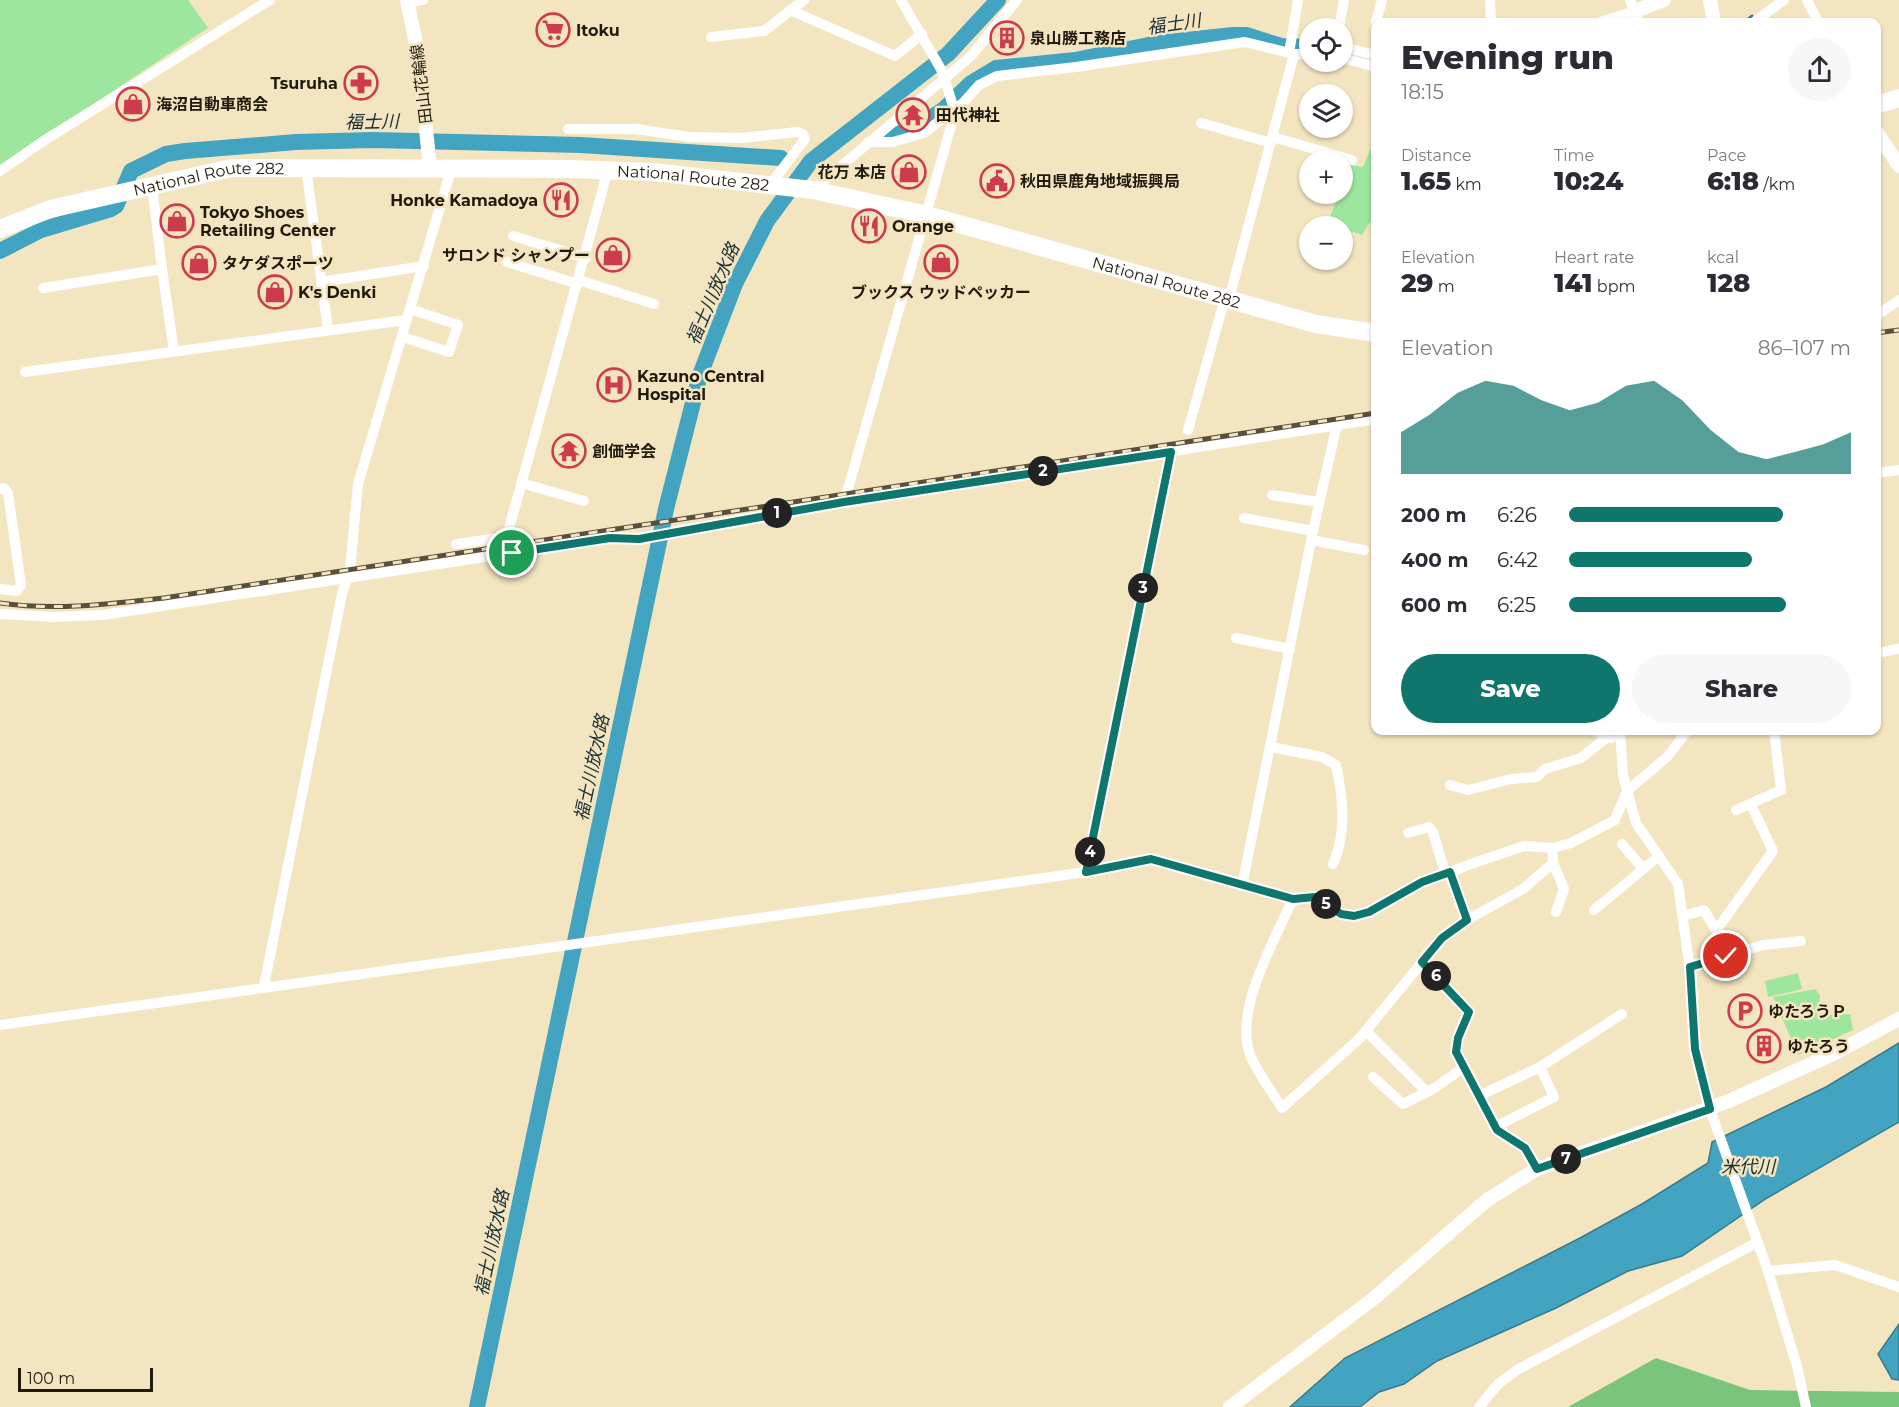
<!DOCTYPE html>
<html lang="en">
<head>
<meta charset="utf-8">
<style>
	body { margin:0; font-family:Montserrat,"Noto Sans JP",sans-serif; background:#f7f7f7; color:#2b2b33; height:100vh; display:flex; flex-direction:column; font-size:22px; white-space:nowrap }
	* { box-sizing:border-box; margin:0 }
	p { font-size:20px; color:#7c7c81 }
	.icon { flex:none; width:33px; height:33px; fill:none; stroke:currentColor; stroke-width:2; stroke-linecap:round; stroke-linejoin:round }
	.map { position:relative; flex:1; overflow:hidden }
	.drawer { position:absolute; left:1371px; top:18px; width:510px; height:717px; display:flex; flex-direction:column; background:#fff; border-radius:12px; box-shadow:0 2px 4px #0004 }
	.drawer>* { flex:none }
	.fabs { position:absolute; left:1299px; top:18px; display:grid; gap:12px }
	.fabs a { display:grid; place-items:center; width:54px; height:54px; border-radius:50%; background:#fff; box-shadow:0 2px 4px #0004; font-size:30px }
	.scale { position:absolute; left:18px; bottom:15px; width:135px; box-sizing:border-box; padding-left:6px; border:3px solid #201a0d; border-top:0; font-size:16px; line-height:21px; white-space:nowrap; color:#201a0d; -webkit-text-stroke:4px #f4e5c1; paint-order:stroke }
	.pin { position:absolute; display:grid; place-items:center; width:51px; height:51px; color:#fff; margin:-26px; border:3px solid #fff; border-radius:50%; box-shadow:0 2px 6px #0007 }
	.km { position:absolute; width:30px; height:30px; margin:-15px; border-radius:50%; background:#222; color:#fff; font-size:16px; line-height:30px; text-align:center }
	.round { display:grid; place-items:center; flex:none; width:63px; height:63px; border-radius:32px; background:#f7f7f7 }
	.head { display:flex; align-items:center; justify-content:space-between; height:102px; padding:0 30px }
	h1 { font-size:33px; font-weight:800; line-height:45px }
	.stats { display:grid; grid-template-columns:repeat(3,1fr); gap:9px; height:102px; padding:6px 30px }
	.stats div { display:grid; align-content:center }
	.stats b { font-size:26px; font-weight:800 }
	.stats small { font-size:16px; font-weight:400 }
	.stats p { font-size:16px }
	.chart { height:168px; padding:12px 30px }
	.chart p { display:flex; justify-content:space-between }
	.chart svg { width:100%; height:108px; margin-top:6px; fill:#0f766e; opacity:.7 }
	.button { display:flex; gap:12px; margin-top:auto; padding:12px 30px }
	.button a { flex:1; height:69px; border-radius:36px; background:#0f766e; color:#fff; font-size:24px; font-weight:800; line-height:69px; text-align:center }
	.button a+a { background:#f7f7f7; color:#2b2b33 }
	ul { padding:0 30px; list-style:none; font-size:20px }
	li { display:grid; grid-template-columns:96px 72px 1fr; align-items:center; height:45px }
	li i { height:15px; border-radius:8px; background:#0f766e }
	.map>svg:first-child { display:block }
	.green { fill:#9de69d }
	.forest { fill:#7bc47c }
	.water { fill:#43a4c2; stroke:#387b8c; stroke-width:1.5 }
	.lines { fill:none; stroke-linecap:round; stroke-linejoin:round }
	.stream { stroke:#387b8c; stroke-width:3 }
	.river { stroke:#43a4c2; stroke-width:16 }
	.street { stroke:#fff; stroke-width:10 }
	.secondary { stroke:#fff; stroke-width:14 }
	.highway { stroke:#fff; stroke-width:18 }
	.rail-casing { stroke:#58503d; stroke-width:5 }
	.rail { stroke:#f4e5c1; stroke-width:3; stroke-dasharray:9; stroke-linecap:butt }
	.route-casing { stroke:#fff; stroke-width:12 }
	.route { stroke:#0f766e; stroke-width:8 }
	.labels { text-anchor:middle; stroke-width:5; stroke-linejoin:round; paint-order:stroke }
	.poi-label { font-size:16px; font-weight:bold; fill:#201a0d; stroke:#f4e5c1; text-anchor:start }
	.street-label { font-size:16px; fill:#201a0d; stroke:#f4e5c1 }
	.water-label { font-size:18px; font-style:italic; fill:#182e35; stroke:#f4e5c1 }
</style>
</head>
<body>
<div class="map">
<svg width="1899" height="1407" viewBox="0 0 1899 1407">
	<rect width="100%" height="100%" fill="#f4e5c1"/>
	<!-- green -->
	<g class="green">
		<path d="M0 0H188L208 28 0 166Z"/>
		<path d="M1370 150H1375V223L1370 222 1362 235 1327 224 1339 194H1342L1343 184 1350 165 1363 167Z"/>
		<path d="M1798 973 1802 989 1768 997 1765 981Z"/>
		<path d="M1815 989 1820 995 1819 1015 1850 1014 1853 1030 1798 1055 1773 997Z"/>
	</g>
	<!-- forest -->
	<path class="forest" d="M1656 1358 1750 1390 1899 1392V1407H1568Z"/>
	<!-- water -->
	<g class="water">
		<path d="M1899 1043V1122L1767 1198 1682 1256 1628 1271 1556 1308 1437 1361 1404 1384 1379 1392 1360 1407H1290L1345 1358 1580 1238 1642 1204 1708 1163 1712 1142 1826 1087Z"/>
		<path d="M1899 1324V1380L1892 1379 1878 1354Z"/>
	</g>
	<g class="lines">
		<!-- stream -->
		<path class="stream" d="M1745 22 1752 16"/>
		<!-- river -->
		<g class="river">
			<path d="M885 137 906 132 923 123 943 110 971 83 996 68 1075 60 1158 43 1233 35H1246L1281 46 1310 47"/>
			<path d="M0 251 41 230 111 209 116 206 131 171 166 154 185 151 296 142 372 140 581 145 781 158"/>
			<path d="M477 1407 666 509 700 375 735 284 767 221 811 161 948 54 998 0"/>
		</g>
		<!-- street -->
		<g class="street">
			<path d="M1490 0 1491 22"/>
			<path d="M1630 0 1639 22"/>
			<path d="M1807 0 1818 22"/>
			<path d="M408 2 423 0"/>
			<path d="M790 10 895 56 922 34"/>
			<path d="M1376 22 1382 0"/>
			<path d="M1600 22 1635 11"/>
			<path d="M1754 22 1784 0"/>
			<path d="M1339 28 1344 0"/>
			<path d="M711 37 764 31 804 0"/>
			<path d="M1342 47 1376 55"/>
			<path d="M1289 53 1298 0"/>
			<path d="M1342 58 1376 67"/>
			<path d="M1201 123 1271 143"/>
			<path d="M568 129H636L689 137 742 138 797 132 803 134 805 139 770 185"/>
			<path d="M1273 137 1352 160"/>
			<path d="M868 142H893L924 133 963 103 979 85 997 76 1076 67 1245 42 1294 54H1310"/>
			<path d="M306 167 328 330"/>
			<path d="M0 171 45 140 270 0"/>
			<path d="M813 190 971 56 1017 0"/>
			<path d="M513 236 586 258"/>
			<path d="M507 262 578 284"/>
			<path d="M162 269 174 351"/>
			<path d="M579 280 654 304"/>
			<path d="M321 282 424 266"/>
			<path d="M43 288 162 269 152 185"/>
			<path d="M1229 299 1294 54"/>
			<path d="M1876 316 1899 300"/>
			<path d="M403 337 449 352 458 325 410 309"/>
			<path d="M25 372 406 320"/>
			<path d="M1188 430 1225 298"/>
			<path d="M1876 473 1899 470"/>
			<path d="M521 483 584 501"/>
			<path d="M0 489 4 488 8 493 21 585 17 591 0 589"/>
			<path d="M1272 495 1319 502"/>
			<path d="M844 503 955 112 942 71 901 0"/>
			<path d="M1244 518 1313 531"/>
			<path d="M1311 540 1364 550"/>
			<path d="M456 544 498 538 508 532 608 170"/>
			<path d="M0 614 53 617 103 615 611 538 639 539 844 503 1376 419"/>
			<path d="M1236 638 1290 649"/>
			<path d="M1876 653 1899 649"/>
			<path d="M1594 730 1611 738"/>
			<path d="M1620 730 1623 775 1636 823 1678 884 1693 992 1695 1049 1707 1101 1768 1271 1797 1366 1806 1407"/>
			<path d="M1271 747 1322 757 1336 765C1343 797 1347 833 1333 864"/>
			<path d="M1450 785 1468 790 1511 779 1537 777 1545 769 1581 758 1606 738"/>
			<path d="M1736 810 1781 790 1774 730"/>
			<path d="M1408 833 1429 827 1433 832 1445 873"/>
			<path d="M1622 844 1643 869"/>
			<path d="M1086 872 1171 451"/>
			<path d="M1450 872 1467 920"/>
			<path d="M1242 886 1313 531 1337 424"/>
			<path d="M1293 899C1275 939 1232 1013 1251 1057 1259 1075 1272 1092 1282 1108L1359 1039 1442 938 1467 920 1523 889 1553 863"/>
			<path d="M1594 910 1659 856"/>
			<path d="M1556 912 1564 889 1553 863 1552 848 1571 843 1615 820 1627 791 1667 757 1688 730"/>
			<path d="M1683 916 1704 910 1717 932"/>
			<path d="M1726 956 1718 928 1773 851 1751 805"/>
			<path d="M1422 962 1469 1012 1458 1038 1456 1052 1497 1130 1525 1148 1537 1169"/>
			<path d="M1690 967 1763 945 1801 941"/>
			<path d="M264 986 342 594 350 570 358 484 451 170"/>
			<path d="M0 1025 1086 872 1151 859 1293 899 1315 897 1341 914 1354 916 1369 912 1422 882 1474 863 1524 846 1552 848"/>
			<path d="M1366 1031 1427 1092"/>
			<path d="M1373 1077 1403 1104 1433 1089 1463 1068"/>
			<path d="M1479 1096 1540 1067 1622 1014"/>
			<path d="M1495 1127 1554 1097 1540 1067"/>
			<path d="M1768 1271 1835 1265 1899 1287"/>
			<path d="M1479 1407 1498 1384 1517 1370 1758 1242"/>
		</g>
		<!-- secondary -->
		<g class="secondary">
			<path d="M407 0 419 58 430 169"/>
			<path d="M1710 0 1714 22"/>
			<path d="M1635 11 1664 0"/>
			<path d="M1876 131 1899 166"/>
			<path d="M1230 1407 1373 1299 1487 1200 1537 1169 1729 1101 1833 1054 1899 1019"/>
		</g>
		<!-- highway -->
		<g class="highway">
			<path d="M1876 105 1899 98"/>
			<path id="s1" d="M0 229 50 209 231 168 571 169 653 172 813 190 927 215 1316 324 1376 333"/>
		</g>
		<defs>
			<g id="rail">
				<path d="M1876 333 1899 330"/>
				<path d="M0 603C55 611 109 604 164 598L1376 413"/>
			</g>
		</defs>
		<!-- rail casing -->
		<use href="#rail" class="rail-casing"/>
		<!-- rail -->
		<use href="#rail" class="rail"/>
	</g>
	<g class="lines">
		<defs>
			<path id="route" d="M512 553 610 538 639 539 844 502 1171 452 1086 872 1151 859 1293 899 1315 897 1341 914 1354 916 1369 912 1422 882 1450 872 1467 920 1442 938 1422 962 1469 1012 1458 1038 1456 1052 1497 1130 1525 1148 1537 1169 1710 1109 1695 1049 1690 967 1726 956"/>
		</defs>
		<!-- route casing -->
		<use href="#route" class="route-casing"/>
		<!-- route -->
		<use href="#route" class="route"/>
	</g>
	<!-- icons -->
	<defs>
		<symbol id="supermarket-ring" viewBox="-11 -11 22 22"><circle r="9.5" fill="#f4e5c1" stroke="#cc3c4c" stroke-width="1.5"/><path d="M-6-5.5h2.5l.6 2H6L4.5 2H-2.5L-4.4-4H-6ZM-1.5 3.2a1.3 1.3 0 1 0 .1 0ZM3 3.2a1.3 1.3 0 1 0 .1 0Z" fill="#cc3c4c"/></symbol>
		<symbol id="building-ring" viewBox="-11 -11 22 22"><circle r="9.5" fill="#f4e5c1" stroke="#cc3c4c" stroke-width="1.5"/><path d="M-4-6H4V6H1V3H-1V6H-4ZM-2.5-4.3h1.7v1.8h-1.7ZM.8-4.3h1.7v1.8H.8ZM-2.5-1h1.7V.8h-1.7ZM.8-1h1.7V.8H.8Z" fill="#cc3c4c"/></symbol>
		<symbol id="pharmacy-ring" viewBox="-11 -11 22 22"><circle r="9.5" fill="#f4e5c1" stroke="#cc3c4c" stroke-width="1.5"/><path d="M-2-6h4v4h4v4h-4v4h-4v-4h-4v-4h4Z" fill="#cc3c4c"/></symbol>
		<symbol id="shop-ring" viewBox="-11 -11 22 22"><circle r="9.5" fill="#f4e5c1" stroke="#cc3c4c" stroke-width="1.5"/><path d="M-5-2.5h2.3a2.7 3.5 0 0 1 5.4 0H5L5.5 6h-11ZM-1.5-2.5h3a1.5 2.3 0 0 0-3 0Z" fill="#cc3c4c"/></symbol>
		<symbol id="temple-ring" viewBox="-11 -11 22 22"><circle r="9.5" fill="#f4e5c1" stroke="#cc3c4c" stroke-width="1.5"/><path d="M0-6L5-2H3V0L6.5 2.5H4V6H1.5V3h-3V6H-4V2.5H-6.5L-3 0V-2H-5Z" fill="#cc3c4c"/></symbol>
		<symbol id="civic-ring" viewBox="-11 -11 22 22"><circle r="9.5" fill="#f4e5c1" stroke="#cc3c4c" stroke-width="1.5"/><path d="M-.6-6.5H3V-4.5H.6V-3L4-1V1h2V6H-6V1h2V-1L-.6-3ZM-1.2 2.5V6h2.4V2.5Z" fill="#cc3c4c"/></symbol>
		<symbol id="restaurant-ring" viewBox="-11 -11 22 22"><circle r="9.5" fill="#f4e5c1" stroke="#cc3c4c" stroke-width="1.5"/><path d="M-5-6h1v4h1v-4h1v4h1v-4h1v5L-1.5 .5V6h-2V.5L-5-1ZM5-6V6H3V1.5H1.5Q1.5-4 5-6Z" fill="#cc3c4c"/></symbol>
		<symbol id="hospital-ring" viewBox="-11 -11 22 22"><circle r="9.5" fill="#f4e5c1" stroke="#cc3c4c" stroke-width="1.5"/><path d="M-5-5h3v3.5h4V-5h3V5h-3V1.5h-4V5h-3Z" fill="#cc3c4c"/></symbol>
		<symbol id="parking-ring" viewBox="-11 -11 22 22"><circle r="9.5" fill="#f4e5c1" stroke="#cc3c4c" stroke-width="1.5"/><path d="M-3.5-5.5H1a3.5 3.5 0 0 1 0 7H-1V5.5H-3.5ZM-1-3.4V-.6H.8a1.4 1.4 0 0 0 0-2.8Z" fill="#cc3c4c"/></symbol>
	</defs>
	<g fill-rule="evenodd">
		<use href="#supermarket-ring" x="534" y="11" width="38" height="38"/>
		<use href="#building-ring" x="988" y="19" width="38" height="38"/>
		<use href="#pharmacy-ring" x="342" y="64" width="38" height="38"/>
		<use href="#shop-ring" x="114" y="85" width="38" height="38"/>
		<use href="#temple-ring" x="894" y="96" width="38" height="38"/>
		<use href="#shop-ring" x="890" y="153" width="38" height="38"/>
		<use href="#civic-ring" x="978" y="162" width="38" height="38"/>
		<use href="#restaurant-ring" x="542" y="181" width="38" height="38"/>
		<use href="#shop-ring" x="158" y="202" width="38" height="38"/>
		<use href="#restaurant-ring" x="850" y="207" width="38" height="38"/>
		<use href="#shop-ring" x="594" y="236" width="38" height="38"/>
		<use href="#shop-ring" x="922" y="243" width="38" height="38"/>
		<use href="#shop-ring" x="180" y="244" width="38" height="38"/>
		<use href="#shop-ring" x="256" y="273" width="38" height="38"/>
		<use href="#hospital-ring" x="595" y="366" width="38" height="38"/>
		<use href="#temple-ring" x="550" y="432" width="38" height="38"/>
		<use href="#parking-ring" x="1726" y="992" width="38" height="38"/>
		<use href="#building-ring" x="1745" y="1027" width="38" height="38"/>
	</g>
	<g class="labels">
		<!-- poi labels -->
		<g class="poi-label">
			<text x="576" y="36">Itoku</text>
			<text x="1030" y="44">泉山勝工務店</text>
			<text x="338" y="89" text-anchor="end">Tsuruha</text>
			<text x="156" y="110">海沼自動車商会</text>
			<text x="936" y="121">田代神社</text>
			<text x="886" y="178" text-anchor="end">花万 本店</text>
			<text x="1020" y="187">秋田県鹿角地域振興局</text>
			<text x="538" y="206" text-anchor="end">Honke Kamadoya</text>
			<text x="200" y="218">Tokyo Shoes<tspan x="200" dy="18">Retailing Center</tspan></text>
			<text x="892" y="232">Orange</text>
			<text x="590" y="261" text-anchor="end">サロンド シャンプー</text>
			<text x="222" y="269">タケダスポーツ</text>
			<text x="298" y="298">K's Denki</text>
			<text x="941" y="298" text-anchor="middle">ブックス ウッドペッカー</text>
			<text x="637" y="382">Kazuno Central<tspan x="637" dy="18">Hospital</tspan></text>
			<text x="592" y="457">創価学会</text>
			<text x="1768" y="1017">ゆたろうＰ</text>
			<text x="1787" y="1052">ゆたろう</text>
		</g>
		<!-- street labels -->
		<g class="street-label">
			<text transform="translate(421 84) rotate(-97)" y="6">田山花輪線</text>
			<text dy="6" stroke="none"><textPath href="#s1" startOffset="702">National Route 282</textPath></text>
			<text dy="6" stroke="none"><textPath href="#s1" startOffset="216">National Route 282</textPath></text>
			<text dy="6" stroke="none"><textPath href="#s1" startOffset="1188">National Route 282</textPath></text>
		</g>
		<!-- water labels -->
		<g class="water-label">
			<text transform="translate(1174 24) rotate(-8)" y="6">福士川</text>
			<text transform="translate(372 122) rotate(-1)" y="6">福士川</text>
			<text transform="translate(713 294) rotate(-67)" y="6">福士川放水路</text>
			<text transform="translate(592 768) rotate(-78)" y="6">福士川放水路</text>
			<text x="1748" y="1173">米代川</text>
			<text transform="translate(492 1243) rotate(-78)" y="6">福士川放水路</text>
		</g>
	</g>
</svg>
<div class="fabs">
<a><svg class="icon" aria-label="locate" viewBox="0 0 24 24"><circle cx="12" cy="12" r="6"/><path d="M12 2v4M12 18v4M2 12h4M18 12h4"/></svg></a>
<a><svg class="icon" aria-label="layers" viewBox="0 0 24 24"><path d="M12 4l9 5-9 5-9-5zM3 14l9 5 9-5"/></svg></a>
<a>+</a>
<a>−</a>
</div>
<div class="scale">100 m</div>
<div class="pin" style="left:512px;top:553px;background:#1e9e55"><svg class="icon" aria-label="arrive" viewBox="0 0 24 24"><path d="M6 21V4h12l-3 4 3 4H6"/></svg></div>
<div class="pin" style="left:1726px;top:956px;background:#d93025"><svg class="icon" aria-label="check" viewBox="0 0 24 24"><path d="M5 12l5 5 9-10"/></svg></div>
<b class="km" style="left:777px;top:513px">1</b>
<b class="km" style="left:1043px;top:471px">2</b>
<b class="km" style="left:1143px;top:588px">3</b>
<b class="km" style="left:1090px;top:852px">4</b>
<b class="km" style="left:1326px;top:904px">5</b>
<b class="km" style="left:1436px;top:976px">6</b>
<b class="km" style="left:1566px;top:1159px">7</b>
<section class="drawer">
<div class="head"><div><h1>Evening run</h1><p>18:15</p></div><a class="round"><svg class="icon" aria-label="share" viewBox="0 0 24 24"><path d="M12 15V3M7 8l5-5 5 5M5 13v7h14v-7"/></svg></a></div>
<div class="stats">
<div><p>Distance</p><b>1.65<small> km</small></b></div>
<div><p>Time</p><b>10:24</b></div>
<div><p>Pace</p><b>6:18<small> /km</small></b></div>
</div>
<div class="stats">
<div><p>Elevation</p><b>29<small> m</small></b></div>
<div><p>Heart rate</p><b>141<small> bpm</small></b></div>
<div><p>kcal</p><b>128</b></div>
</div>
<div class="chart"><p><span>Elevation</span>86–107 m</p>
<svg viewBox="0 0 160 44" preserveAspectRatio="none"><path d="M0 44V27L10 20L20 11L30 6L40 8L50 14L60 18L70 15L80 8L90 6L100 14L110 26L120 35L130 38L140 35L150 32L160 27V44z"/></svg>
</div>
<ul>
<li><b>200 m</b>6:26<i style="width:76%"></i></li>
<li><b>400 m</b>6:42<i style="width:65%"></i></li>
<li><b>600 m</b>6:25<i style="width:77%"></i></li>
</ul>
<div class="button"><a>Save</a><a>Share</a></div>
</section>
</div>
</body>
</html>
